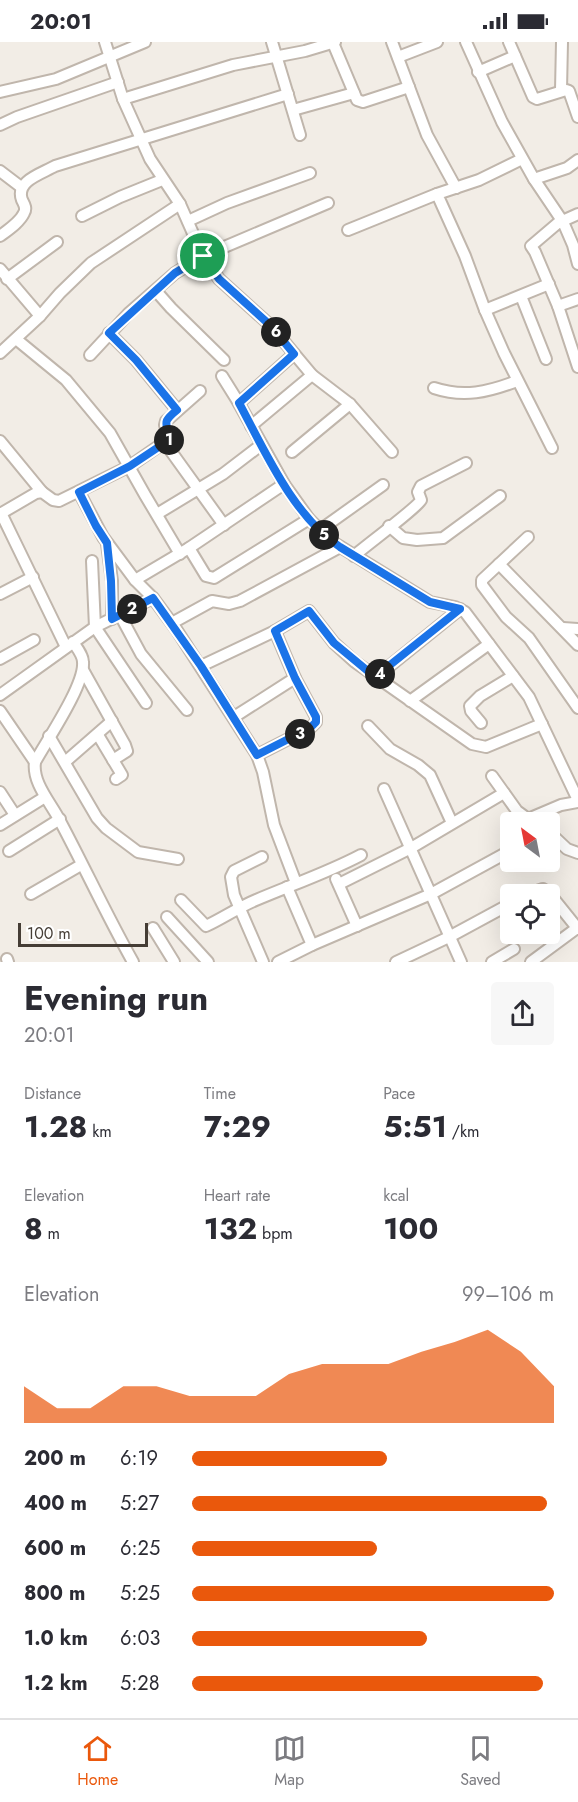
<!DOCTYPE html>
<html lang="en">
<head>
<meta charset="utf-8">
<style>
	body { margin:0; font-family:Jost,sans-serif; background:#f7f7f7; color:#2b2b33; height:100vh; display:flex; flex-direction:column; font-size:22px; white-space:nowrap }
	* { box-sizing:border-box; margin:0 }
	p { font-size:20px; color:#7c7c81 }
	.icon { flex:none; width:33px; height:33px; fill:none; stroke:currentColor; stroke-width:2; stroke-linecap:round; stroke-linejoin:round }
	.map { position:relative; height:920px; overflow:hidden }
	.side { display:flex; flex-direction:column; background:#fff; flex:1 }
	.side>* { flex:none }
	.needle { width:39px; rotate:328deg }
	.buttons { position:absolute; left:500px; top:770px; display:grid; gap:12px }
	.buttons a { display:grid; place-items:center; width:60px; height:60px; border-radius:6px; background:#fff; box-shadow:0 6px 24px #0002; font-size:30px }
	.scale { position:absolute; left:18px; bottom:15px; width:130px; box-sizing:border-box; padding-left:6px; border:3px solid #453d35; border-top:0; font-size:16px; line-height:21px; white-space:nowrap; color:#453d35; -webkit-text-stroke:4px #fff; paint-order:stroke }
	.pin { position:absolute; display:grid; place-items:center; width:51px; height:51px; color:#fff; margin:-26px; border:3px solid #fff; border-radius:50%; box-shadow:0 2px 6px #0007 }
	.km { position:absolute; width:30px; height:30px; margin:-15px; border-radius:50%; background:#222; color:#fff; font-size:16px; line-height:30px; text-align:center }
	.round { display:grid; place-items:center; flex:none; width:63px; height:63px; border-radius:6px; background:#f7f7f7 }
	.head { display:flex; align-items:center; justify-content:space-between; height:102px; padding:0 24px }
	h1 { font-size:33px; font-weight:700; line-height:45px }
	.stats { display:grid; grid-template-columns:repeat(3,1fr); gap:9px; height:102px; padding:6px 24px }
	.stats div { display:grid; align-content:center }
	.stats b { font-size:30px; font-weight:700 }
	.stats small { font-size:16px; font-weight:400 }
	.stats p { font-size:16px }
	.chart { height:168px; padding:12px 24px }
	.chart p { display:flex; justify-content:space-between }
	.chart svg { width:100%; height:108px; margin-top:6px; fill:#ea580c; opacity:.7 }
	ul { padding:0 24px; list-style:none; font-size:20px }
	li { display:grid; grid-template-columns:96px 72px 1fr; align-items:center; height:45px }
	li i { height:15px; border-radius:8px; background:#ea580c }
	.status { display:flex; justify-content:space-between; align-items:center; height:42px; padding:0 30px; background:#fff; direction:ltr }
	.status svg { height:16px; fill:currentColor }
	.tab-bar { display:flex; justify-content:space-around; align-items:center; height:84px; border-top:2px solid #e1e1e2; background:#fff; font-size:16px; color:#7c7c81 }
	.tab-bar a { display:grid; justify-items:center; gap:3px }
	.tab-bar .active { color:#ea580c }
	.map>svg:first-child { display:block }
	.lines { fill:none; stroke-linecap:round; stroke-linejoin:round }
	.minor-casing { stroke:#c0b6ac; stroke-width:14 }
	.minor { stroke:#fff; stroke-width:10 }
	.route-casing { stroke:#fff; stroke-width:12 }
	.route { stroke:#1a73e8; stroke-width:8 }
</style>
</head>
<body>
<div class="status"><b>20:01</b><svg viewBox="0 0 49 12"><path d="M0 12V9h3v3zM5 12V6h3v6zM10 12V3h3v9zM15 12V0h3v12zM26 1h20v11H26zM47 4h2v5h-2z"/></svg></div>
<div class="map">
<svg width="578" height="920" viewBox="0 0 578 920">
	<rect width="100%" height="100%" fill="#f2ede6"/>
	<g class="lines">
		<defs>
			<g id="minor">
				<path d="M105 0 123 57"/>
				<path d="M272 0 300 93"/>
				<path d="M335 0 305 9 233 23 123 57 150 117 180 162 203 214 219 237 271 284 312 333 350 362 392 410"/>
				<path d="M392 0 427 93 456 146"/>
				<path d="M466 0 502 80 534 137 563 180 573 203 578 222"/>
				<path d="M509 0 533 55 537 57 566 48 569 49 578 75"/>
				<path d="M333 1 357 58 363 60 409 45"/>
				<path d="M398 15 437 0"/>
				<path d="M478 30 515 14"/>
				<path d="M561 48 562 0"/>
				<path d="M0 50 56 37 145 0"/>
				<path d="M293 68 354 51"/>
				<path d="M0 83 17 75 118 40"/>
				<path d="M522 117 479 138 437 152 465 214 485 268 504 311 552 406"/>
				<path d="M0 129 21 145"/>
				<path d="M534 137 567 126 578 118"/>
				<path d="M578 172 558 181 531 204 535 210 558 264 578 325"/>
				<path d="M82 174 120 155 162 138"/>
				<path d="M188 179 227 161 310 131"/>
				<path d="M348 188 437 152"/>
				<path d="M0 194C8 188 20 180 24 171 27 166 24 162 22 158 15 139 41 132 55 124L288 52"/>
				<path d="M0 227 40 274"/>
				<path d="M7 237 57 200"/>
				<path d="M156 249 171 266 224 318"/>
				<path d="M521 254 546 317"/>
				<path d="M558 264 578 257"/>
				<path d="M485 268 549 242"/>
				<path d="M109 291 136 318 177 368"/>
				<path d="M16 297 66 338 110 391 145 453 180 512"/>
				<path d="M0 311 40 274 60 251 91 221 180 162"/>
				<path d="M90 313 129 271 175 231 203 214 328 161"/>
				<path d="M222 334 237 358 284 442 309 477 331 499 430 560 455 565 465 570 529 655 578 758"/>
				<path d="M434 346C464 356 488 350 517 339"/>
				<path d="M239 361 294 312"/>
				<path d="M251 384 312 333"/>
				<path d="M0 399 42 450"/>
				<path d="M165 401 224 483"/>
				<path d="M292 410 350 362"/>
				<path d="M79 450 103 495 135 538 153 556 176 587 257 713 263 730 274 783 296 841"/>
				<path d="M1 471 66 605"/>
				<path d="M0 472 36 451 42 450 53 458 59 459 130 424 169 397 165 383 166 379 200 349"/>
				<path d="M157 472 223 432 261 403"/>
				<path d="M389 484 403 496 417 498 443 496 500 454"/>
				<path d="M320 488 383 443"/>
				<path d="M528 495 482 538V543L506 575 529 596 578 666"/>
				<path d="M107 502 112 539V577"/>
				<path d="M189 506 206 534 214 536 309 477"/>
				<path d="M354 514C364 505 418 465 421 458L418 450 421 444 466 421"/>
				<path d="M92 519 95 585 146 661"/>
				<path d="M499 522 578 603"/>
				<path d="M135 538 189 506 284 442"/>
				<path d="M0 552 33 535"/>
				<path d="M120 573 141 612 187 668"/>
				<path d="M172 581 212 559 229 562 240 559 340 505"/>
				<path d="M563 586 578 587"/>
				<path d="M73 600C77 606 83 613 83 620 85 643 47 698 35 720 32 741 51 761 60 779 85 826 107 874 133 920"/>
				<path d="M0 617 34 598"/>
				<path d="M201 624 275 589 309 569 334 601 355 620 472 702 486 705 542 682"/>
				<path d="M83 628 125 703 127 709 113 718"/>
				<path d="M376 635 460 567"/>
				<path d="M0 653 95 585 153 556"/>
				<path d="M410 659 489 602"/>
				<path d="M0 669 35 720"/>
				<path d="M234 675 295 636"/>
				<path d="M481 681 471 669 470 664 480 654 513 634"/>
				<path d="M368 684 390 707 418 723 430 733 452 781"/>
				<path d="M98 693 122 733 116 737"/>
				<path d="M49 694 97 776 106 786 138 810 178 817"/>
				<path d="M257 713 310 686 316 680V675L295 636 275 589"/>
				<path d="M65 720 112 679"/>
				<path d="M492 734 517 769 528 777 561 763 578 760"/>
				<path d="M384 747 461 920"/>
				<path d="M0 750 15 773"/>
				<path d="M0 783 45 755"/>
				<path d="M549 790 567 807 578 811"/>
				<path d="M9 809 60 777"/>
				<path d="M262 815 234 829 231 835 234 853 263 920"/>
				<path d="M336 837 357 884"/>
				<path d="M339 842 411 806 504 751"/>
				<path d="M287 845 312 903"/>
				<path d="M31 852 81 823"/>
				<path d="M528 852 543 847 549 851 578 887"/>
				<path d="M181 858 206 884C223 876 239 865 256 858 291 843 327 831 361 813"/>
				<path d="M167 875 208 920"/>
				<path d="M153 886 174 920"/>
				<path d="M7 917 8 920"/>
				<path d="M278 920 312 903 431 852 506 811"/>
				<path d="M396 920 449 895 510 862"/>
				<path d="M492 920 514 907"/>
				<path d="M531 920 577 886"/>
			</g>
		</defs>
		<!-- minor casing -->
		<use href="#minor" class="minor-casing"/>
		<!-- minor -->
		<use href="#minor" class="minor"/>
	</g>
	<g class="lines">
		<defs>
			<path id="route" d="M203 214 219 237 271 284 294 312 239 361C265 409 293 474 340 505L430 560 460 567 375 635 334 601 309 569 275 589 295 636 316 675V680L310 686 257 713 201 624 153 556 112 577 111 539 107 501 96 484 79 450 130 424 169 398C168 380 160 382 177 368L136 318 109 291 175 231Z"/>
		</defs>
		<!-- route casing -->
		<use href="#route" class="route-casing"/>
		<!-- route -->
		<use href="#route" class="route"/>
	</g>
</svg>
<div class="buttons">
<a><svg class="needle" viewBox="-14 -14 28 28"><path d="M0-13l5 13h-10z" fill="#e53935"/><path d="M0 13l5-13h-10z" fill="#7c7c81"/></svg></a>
<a><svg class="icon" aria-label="locate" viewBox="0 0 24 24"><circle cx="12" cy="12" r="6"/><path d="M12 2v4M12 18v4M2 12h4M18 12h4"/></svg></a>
</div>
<div class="scale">100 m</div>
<div class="pin" style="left:203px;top:214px;background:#1e9e55"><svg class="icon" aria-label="arrive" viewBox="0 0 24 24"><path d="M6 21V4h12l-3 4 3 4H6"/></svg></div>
<b class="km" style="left:169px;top:398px">1</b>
<b class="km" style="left:132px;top:567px">2</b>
<b class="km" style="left:300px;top:692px">3</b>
<b class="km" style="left:380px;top:632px">4</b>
<b class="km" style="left:324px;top:493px">5</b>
<b class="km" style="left:276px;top:290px">6</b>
</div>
<section class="side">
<div class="head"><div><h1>Evening run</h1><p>20:01</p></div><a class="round"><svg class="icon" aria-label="share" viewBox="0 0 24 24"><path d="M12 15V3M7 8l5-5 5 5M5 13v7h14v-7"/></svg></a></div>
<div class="stats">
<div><p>Distance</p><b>1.28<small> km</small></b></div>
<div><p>Time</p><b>7:29</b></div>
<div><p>Pace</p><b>5:51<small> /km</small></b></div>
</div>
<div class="stats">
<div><p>Elevation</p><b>8<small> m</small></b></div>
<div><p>Heart rate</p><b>132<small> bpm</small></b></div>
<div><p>kcal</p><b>100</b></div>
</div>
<div class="chart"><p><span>Elevation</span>99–106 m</p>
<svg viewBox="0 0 160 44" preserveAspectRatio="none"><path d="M0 44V29L10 38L20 38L30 29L40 29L50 33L60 33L70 33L80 24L90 20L100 20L110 20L120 15L130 11L140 6L150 15L160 29V44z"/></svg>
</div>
<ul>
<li><b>200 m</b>6:19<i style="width:54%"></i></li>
<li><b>400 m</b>5:27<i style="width:98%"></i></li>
<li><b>600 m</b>6:25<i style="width:51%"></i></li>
<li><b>800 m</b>5:25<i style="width:100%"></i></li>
<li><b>1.0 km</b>6:03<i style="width:65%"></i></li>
<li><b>1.2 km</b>5:28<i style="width:97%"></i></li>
</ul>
</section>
<nav class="tab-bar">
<a class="active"><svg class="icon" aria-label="home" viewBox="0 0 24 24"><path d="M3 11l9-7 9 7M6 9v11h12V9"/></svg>Home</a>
<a><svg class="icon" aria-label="map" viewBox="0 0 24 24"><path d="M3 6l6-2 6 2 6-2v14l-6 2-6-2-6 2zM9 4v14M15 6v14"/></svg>Map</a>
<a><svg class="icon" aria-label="saved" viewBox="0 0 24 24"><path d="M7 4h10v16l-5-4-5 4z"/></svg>Saved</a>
</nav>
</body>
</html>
